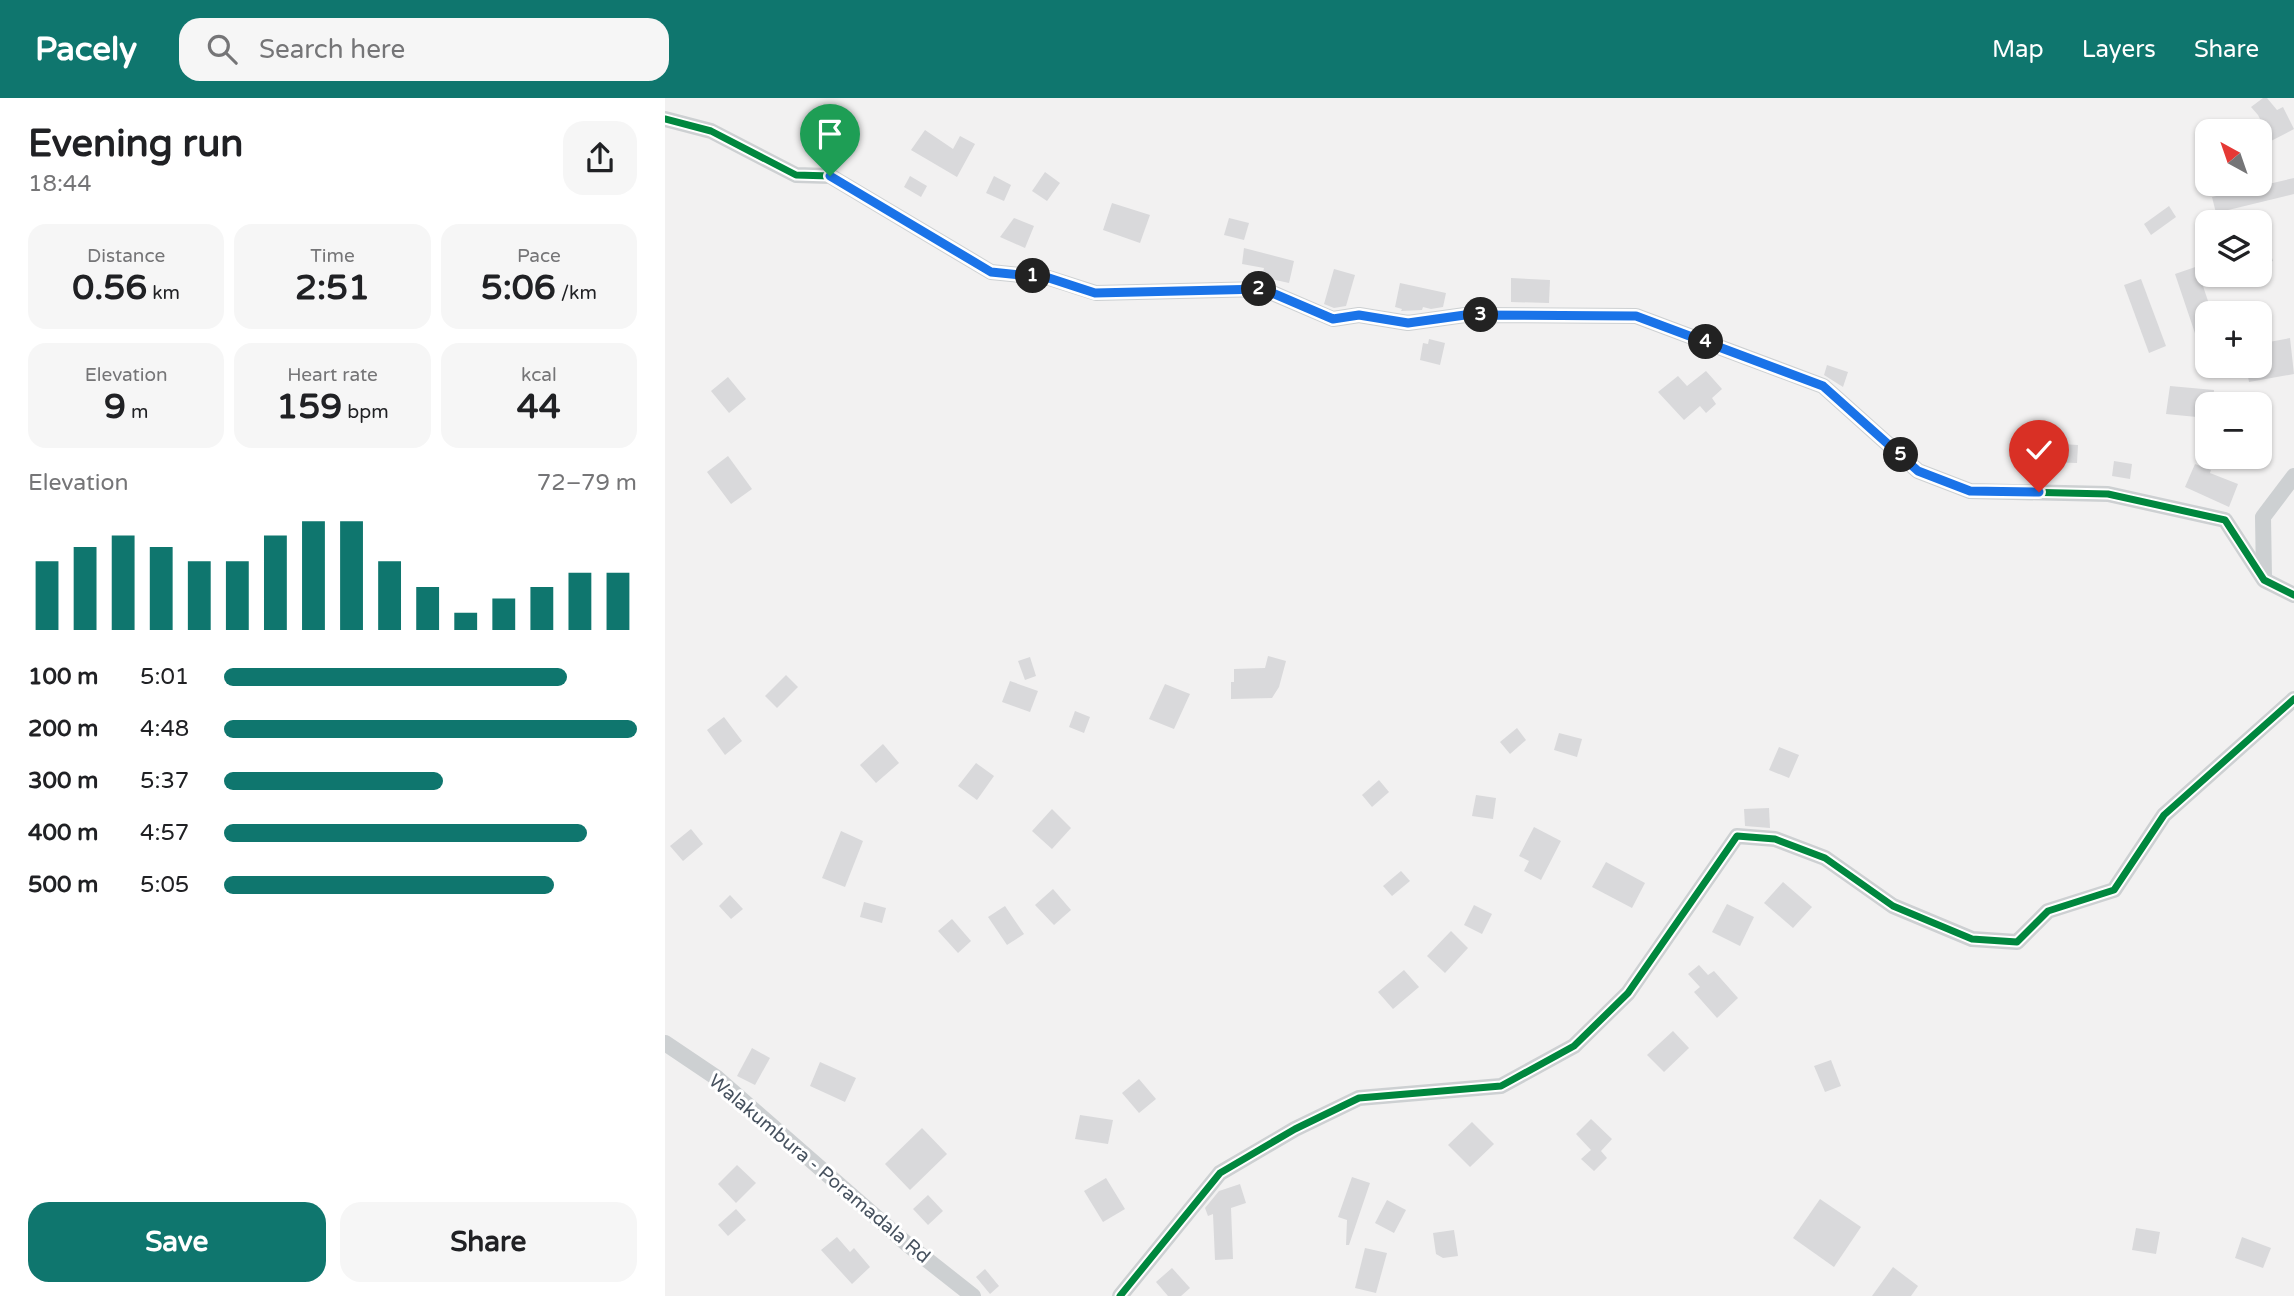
<!DOCTYPE html>
<html lang="en">
<head>
<meta charset="utf-8">
<style>
	body { margin:0; font-family:"Varela Round",sans-serif; background:#f6f6f6; color:#202124; height:100vh; display:flex; flex-direction:column; font-size:26px; white-space:nowrap }
	* { box-sizing:border-box; margin:0 }
	p { font-size:23px; color:#757577 }
	.icon { flex:none; width:38px; height:38px; fill:none; stroke:currentColor; stroke-width:2; stroke-linecap:round; stroke-linejoin:round }
	.map { position:relative; flex:1; overflow:hidden }
	.panel { display:flex; flex-direction:column; background:#fff; width:665px }
	.panel>* { flex:none }
	.needle { width:46px; rotate:320deg }
	.buttons { position:absolute; left:1530px; top:21px; display:grid; gap:14px }
	.buttons a { display:grid; place-items:center; width:77px; height:77px; border-radius:14px; background:#fff; box-shadow:0 2px 5px #0004; font-size:35px }
	.pin { position:absolute; display:grid; place-items:center; width:60px; height:60px; color:#fff; margin:-72px -30px; border-radius:50% 50% 50% 0; rotate:-45deg; box-shadow:0 0 7px #0007 }
	.pin .icon { rotate:45deg }
	.km { position:absolute; width:35px; height:35px; margin:-18px; border-radius:50%; background:#222; color:#fff; font-size:19px; line-height:35px; text-align:center }
	.round { display:grid; place-items:center; flex:none; width:74px; height:74px; border-radius:21px; background:#f6f6f6 }
	.summary { display:flex; align-items:center; justify-content:space-between; height:119px; padding:0 28px }
	h1 { font-size:38px; font-weight:800; line-height:52px }
	.stats { display:grid; grid-template-columns:repeat(3,1fr); gap:10px; height:119px; padding:7px 28px }
	.stats div { display:grid; align-content:center; border-radius:18px; background:#f6f6f6; text-align:center }
	.stats b { font-size:35px; font-weight:800 }
	.stats small { font-size:19px; font-weight:400 }
	.stats p { font-size:19px }
	.chart { height:196px; padding:14px 28px }
	.chart p { display:flex; justify-content:space-between }
	.chart svg { width:100%; height:126px; margin-top:7px; stroke:#0f766e; stroke-width:6 }
	.action { display:flex; gap:14px; margin-top:auto; padding:14px 28px }
	.action a { flex:1; height:80px; border-radius:21px; background:#0f766e; color:#fff; font-size:28px; font-weight:800; line-height:80px; text-align:center }
	.action a+a { background:#f6f6f6; color:#202124 }
	ul { padding:0 28px; list-style:none; font-size:23px }
	li { display:grid; grid-template-columns:112px 84px 1fr; align-items:center; height:52px }
	li i { height:18px; border-radius:9px; background:#0f766e }
	header { display:flex; align-items:center; gap:42px; box-sizing:border-box; height:98px; padding:0 35px; background:#0f766e; color:#fff }
	header strong { font-size:33px }
	nav { display:flex; gap:38px; margin-inline-start:auto; font-size:24px }
	.search { width:490px; height:63px; background:#f6f6f6; display:flex; align-items:center; gap:18px; box-sizing:border-box; padding:0 24px; border-radius:21px; color:#757577; font-size:26px }
	main { display:flex; flex:1; min-height:0 }
	.map>svg:first-child { display:block }
	.building { fill:#d9d9db }
	.lines { fill:none; stroke-linecap:round; stroke-linejoin:round }
	.street { stroke:#cdd0d2; stroke-width:16 }
	.cycleway-casing { stroke:#fff; stroke-width:11 }
	.cycleway { stroke:#00873e; stroke-width:7 }
	.route-casing { stroke:#fff; stroke-width:14 }
	.route { stroke:#1a73e8; stroke-width:9 }
	.labels { text-anchor:middle; stroke-width:6; stroke-linejoin:round; paint-order:stroke }
	.street-label { font-size:19px; fill:#47525f; stroke:#fff }
</style>
</head>
<body>
<header>
<strong>Pacely</strong>
<div class="search"><svg class="icon" aria-label="search" viewBox="0 0 24 24"><circle cx="10" cy="10" r="6"/><path d="M15 15l6 6"/></svg>Search here</div>
<nav><a>Map</a><a>Layers</a><a>Share</a></nav>
</header>
<main>
<section class="panel">
<div class="summary"><div><h1>Evening run</h1><p>18:44</p></div><a class="round"><svg class="icon" aria-label="share" viewBox="0 0 24 24"><path d="M12 15V3M7 8l5-5 5 5M5 13v7h14v-7"/></svg></a></div>
<div class="stats">
<div><p>Distance</p><b>0.56<small> km</small></b></div>
<div><p>Time</p><b>2:51</b></div>
<div><p>Pace</p><b>5:06<small> /km</small></b></div>
</div>
<div class="stats">
<div><p>Elevation</p><b>9<small> m</small></b></div>
<div><p>Heart rate</p><b>159<small> bpm</small></b></div>
<div><p>kcal</p><b>44</b></div>
</div>
<div class="chart"><p><span>Elevation</span>72–79 m</p>
<svg viewBox="0 0 160 44" preserveAspectRatio="none"><path d="M5 44V20M15 44V15M25 44V11M35 44V15M45 44V20M55 44V20M65 44V11M75 44V6M85 44V6M95 44V20M105 44V29M115 44V38M125 44V33M135 44V29M145 44V24M155 44V24"/></svg>
</div>
<ul>
<li><b>100 m</b>5:01<i style="width:83%"></i></li>
<li><b>200 m</b>4:48<i style="width:100%"></i></li>
<li><b>300 m</b>5:37<i style="width:53%"></i></li>
<li><b>400 m</b>4:57<i style="width:88%"></i></li>
<li><b>500 m</b>5:05<i style="width:80%"></i></li>
</ul>
<div class="action"><a>Save</a><a>Share</a></div>
</section>
<div class="map">
<svg width="1629" height="1198" viewBox="0 0 1629 1198">
	<rect width="100%" height="100%" fill="#f2f1f1"/>
	<!-- building -->
	<g class="building">
		<path d="M1598 0H1602L1612 12 1618 9 1629 31 1606 43 1593 17 1586 9Z"/>
		<path d="M260 32 288 51 295 38 310 46 292 79 246 52Z"/>
		<path d="M380 74 395 85 382 103 367 93Z"/>
		<path d="M245 78 262 88 256 99 239 89Z"/>
		<path d="M329 78 346 87 339 103 321 95Z"/>
		<path d="M1629 80V96L1551 115 1547 99Z"/>
		<path d="M447 105 485 117 475 145 438 132Z"/>
		<path d="M1504 108 1511 119 1486 137 1479 126Z"/>
		<path d="M349 120 369 128 360 150 335 139Z"/>
		<path d="M564 120 584 125 579 142 559 137Z"/>
		<path d="M1596 128 1608 163 1594 168V129Z"/>
		<path d="M579 150 629 163 624 185 597 179 599 170 577 166Z"/>
		<path d="M1542 165V186L1538 188 1547 215H1542V265H1540L1510 176Z"/>
		<path d="M669 171 690 177 681 208 669 210 659 206Z"/>
		<path d="M846 180 885 182 884 205 846 204Z"/>
		<path d="M1476 181 1501 248 1484 255 1459 187Z"/>
		<path d="M735 185 781 195 778 209 766 211 758 209 757 212 736 213 737 211 730 209Z"/>
		<path d="M1625 240 1629 276 1584 284 1581 268H1594V249L1605 247 1604 244Z"/>
		<path d="M764 241 780 245 775 267 755 262 758 245 763 246Z"/>
		<path d="M1162 267 1183 274 1178 289 1159 277Z"/>
		<path d="M1041 273 1057 291 1047 300 1051 306 1041 315 1035 308 1019 322 993 294 1013 278 1022 288Z"/>
		<path d="M63 279 81 301 64 315 46 293Z"/>
		<path d="M1505 288 1549 292 1548 306H1542V320L1501 316Z"/>
		<path d="M1378 345 1413 347 1412 365 1377 364Z"/>
		<path d="M63 358 87 391 66 406 42 374Z"/>
		<path d="M1449 363 1467 366 1465 381 1447 378Z"/>
		<path d="M1530 366 1546 372 1545 375 1573 386 1564 409 1520 389Z"/>
		<path d="M603 558 621 563 614 589 607 600 566 601V584H569V571L600 570Z"/>
		<path d="M365 559 371 578 360 582 353 563Z"/>
		<path d="M121 577 133 589 112 610 100 598Z"/>
		<path d="M345 583 373 593 365 614 337 604Z"/>
		<path d="M500 586 525 596 509 631 484 621Z"/>
		<path d="M410 613 425 619 419 635 404 629Z"/>
		<path d="M59 619 77 643 60 657 42 632Z"/>
		<path d="M852 630 861 642 845 656 835 644Z"/>
		<path d="M894 635 917 641 912 659 889 652Z"/>
		<path d="M218 646 234 665 211 685 195 667Z"/>
		<path d="M1114 649 1134 657 1124 680 1104 672Z"/>
		<path d="M311 665 329 678 312 702 293 688Z"/>
		<path d="M714 682 724 694 707 709 697 697Z"/>
		<path d="M811 697 831 700 828 721 807 718Z"/>
		<path d="M1104 710 1105 730 1080 728 1079 711Z"/>
		<path d="M387 711 406 730 387 751 367 733Z"/>
		<path d="M869 729 896 743 876 782 859 773 864 763 854 758Z"/>
		<path d="M26 731 38 746 18 763 5 748Z"/>
		<path d="M176 733 198 743 180 789 157 780Z"/>
		<path d="M941 764 980 785 967 810 927 789Z"/>
		<path d="M736 773 745 783 727 798 718 788Z"/>
		<path d="M1118 784 1147 809 1128 830 1099 805Z"/>
		<path d="M388 791 406 812 389 827 370 807Z"/>
		<path d="M65 797 78 811 66 821 54 808Z"/>
		<path d="M199 804 221 810 217 825 195 819Z"/>
		<path d="M1062 806 1089 819 1075 848 1047 834Z"/>
		<path d="M809 807 827 816 817 836 799 827Z"/>
		<path d="M340 808 359 836 342 847 323 819Z"/>
		<path d="M287 821 306 843 293 855 273 833Z"/>
		<path d="M786 833 803 850 780 875 762 858Z"/>
		<path d="M1034 867 1043 877 1049 873 1073 900 1052 920 1029 894 1035 889 1023 876Z"/>
		<path d="M739 872 754 889 728 911 713 894Z"/>
		<path d="M1008 933 1024 950 999 974 982 957Z"/>
		<path d="M87 950 105 960 90 987 72 978Z"/>
		<path d="M1166 962 1176 988 1160 994 1149 968Z"/>
		<path d="M155 964 191 980 180 1004 145 988Z"/>
		<path d="M474 981 491 1001 474 1015 457 995Z"/>
		<path d="M415 1017 448 1022 443 1046 410 1041Z"/>
		<path d="M926 1021 947 1041 936 1053 942 1060 929 1073 916 1061 926 1052 911 1036Z"/>
		<path d="M807 1024 829 1046 805 1069 783 1047Z"/>
		<path d="M257 1030 282 1056 245 1092 220 1066Z"/>
		<path d="M72 1067 91 1085 71 1105 53 1086Z"/>
		<path d="M687 1079 705 1085 684 1147H681L682 1122 673 1119Z"/>
		<path d="M441 1080 460 1111 438 1124 419 1093Z"/>
		<path d="M575 1086 581 1105 566 1110 568 1161 550 1162 548 1116 543 1118 540 1110 554 1093Z"/>
		<path d="M263 1097 278 1113 263 1127 248 1111Z"/>
		<path d="M1155 1101 1196 1129 1169 1169 1128 1140Z"/>
		<path d="M722 1102 741 1112 729 1135 710 1125Z"/>
		<path d="M71 1111 81 1122 63 1138 53 1127Z"/>
		<path d="M1471 1130 1495 1134 1491 1156 1467 1152Z"/>
		<path d="M789 1132 793 1158 778 1160 771 1156 768 1135Z"/>
		<path d="M172 1139 185 1154 189 1150 205 1169 187 1186 156 1152Z"/>
		<path d="M1577 1139 1606 1150 1598 1170 1570 1160Z"/>
		<path d="M700 1150 722 1155 711 1195 690 1190Z"/>
		<path d="M1228 1169 1253 1188 1246 1198H1207Z"/>
		<path d="M507 1170 525 1190 516 1198H503L491 1184Z"/>
		<path d="M320 1171 334 1188 325 1196 311 1179Z"/>
	</g>
	<g class="lines">
		<!-- street -->
		<g class="street">
			<path d="M0 21 46 33 131 77 165 78 326 174 384 180 431 195 598 191 668 221 694 217 743 225 800 217 971 218 1158 288 1253 373 1305 393 1443 396 1560 422 1599 482 1629 497"/>
			<path d="M1599 480 1598 419 1629 378"/>
			<path d="M0 945 52 980 242 1146 308 1198"/>
			<path d="M455 1198 555 1075 630 1031 694 1000 836 988 909 948 963 895 1072 738 1110 741 1160 760 1228 808 1307 841 1352 844 1383 813 1449 792 1499 717 1629 601"/>
		</g>
		<defs>
			<g id="cycleway">
				<path d="M0 21 46 33 131 77 165 78 326 174 384 180 431 195 598 191 668 221 694 217 743 225 800 217 971 218 1158 288 1253 373 1305 393 1443 396 1560 422 1599 482 1629 497"/>
				<path d="M455 1198 555 1075 630 1031 694 1000 836 988 909 948 963 895 1072 738 1110 741 1160 760 1228 808 1307 841 1352 844 1383 813 1449 792 1499 717 1629 601"/>
			</g>
		</defs>
		<!-- cycleway casing -->
		<use href="#cycleway" class="cycleway-casing"/>
		<!-- cycleway -->
		<use href="#cycleway" class="cycleway"/>
	</g>
	<g class="lines">
		<defs>
			<path id="route" d="M165 78 326 174 384 180 430 195 598 191 668 221 694 217 743 225 800 217 971 218 1158 288 1253 373 1305 393 1374 394"/>
		</defs>
		<!-- route casing -->
		<use href="#route" class="route-casing"/>
		<!-- route -->
		<use href="#route" class="route"/>
	</g>
	<g class="labels">
		<!-- street labels -->
		<g class="street-label">
			<text transform="translate(155 1070) rotate(40)" y="7">Walakumbura - Poramadala Rd</text>
		</g>
	</g>
</svg>
<div class="buttons">
<a><svg class="needle" viewBox="-14 -14 28 28"><path d="M0-13l5 13h-10z" fill="#e53935"/><path d="M0 13l5-13h-10z" fill="#757577"/></svg></a>
<a><svg class="icon" aria-label="layers" viewBox="0 0 24 24"><path d="M12 4l9 5-9 5-9-5zM3 14l9 5 9-5"/></svg></a>
<a>+</a>
<a>−</a>
</div>
<div class="pin" style="left:165px;top:78px;background:#1e9e55"><svg class="icon" aria-label="arrive" viewBox="0 0 24 24"><path d="M6 21V4h12l-3 4 3 4H6"/></svg></div>
<div class="pin" style="left:1374px;top:394px;background:#d93025"><svg class="icon" aria-label="check" viewBox="0 0 24 24"><path d="M5 12l5 5 9-10"/></svg></div>
<b class="km" style="left:368px;top:178px">1</b>
<b class="km" style="left:594px;top:191px">2</b>
<b class="km" style="left:816px;top:217px">3</b>
<b class="km" style="left:1041px;top:244px">4</b>
<b class="km" style="left:1236px;top:357px">5</b>
</div>
</main>
</body>
</html>
